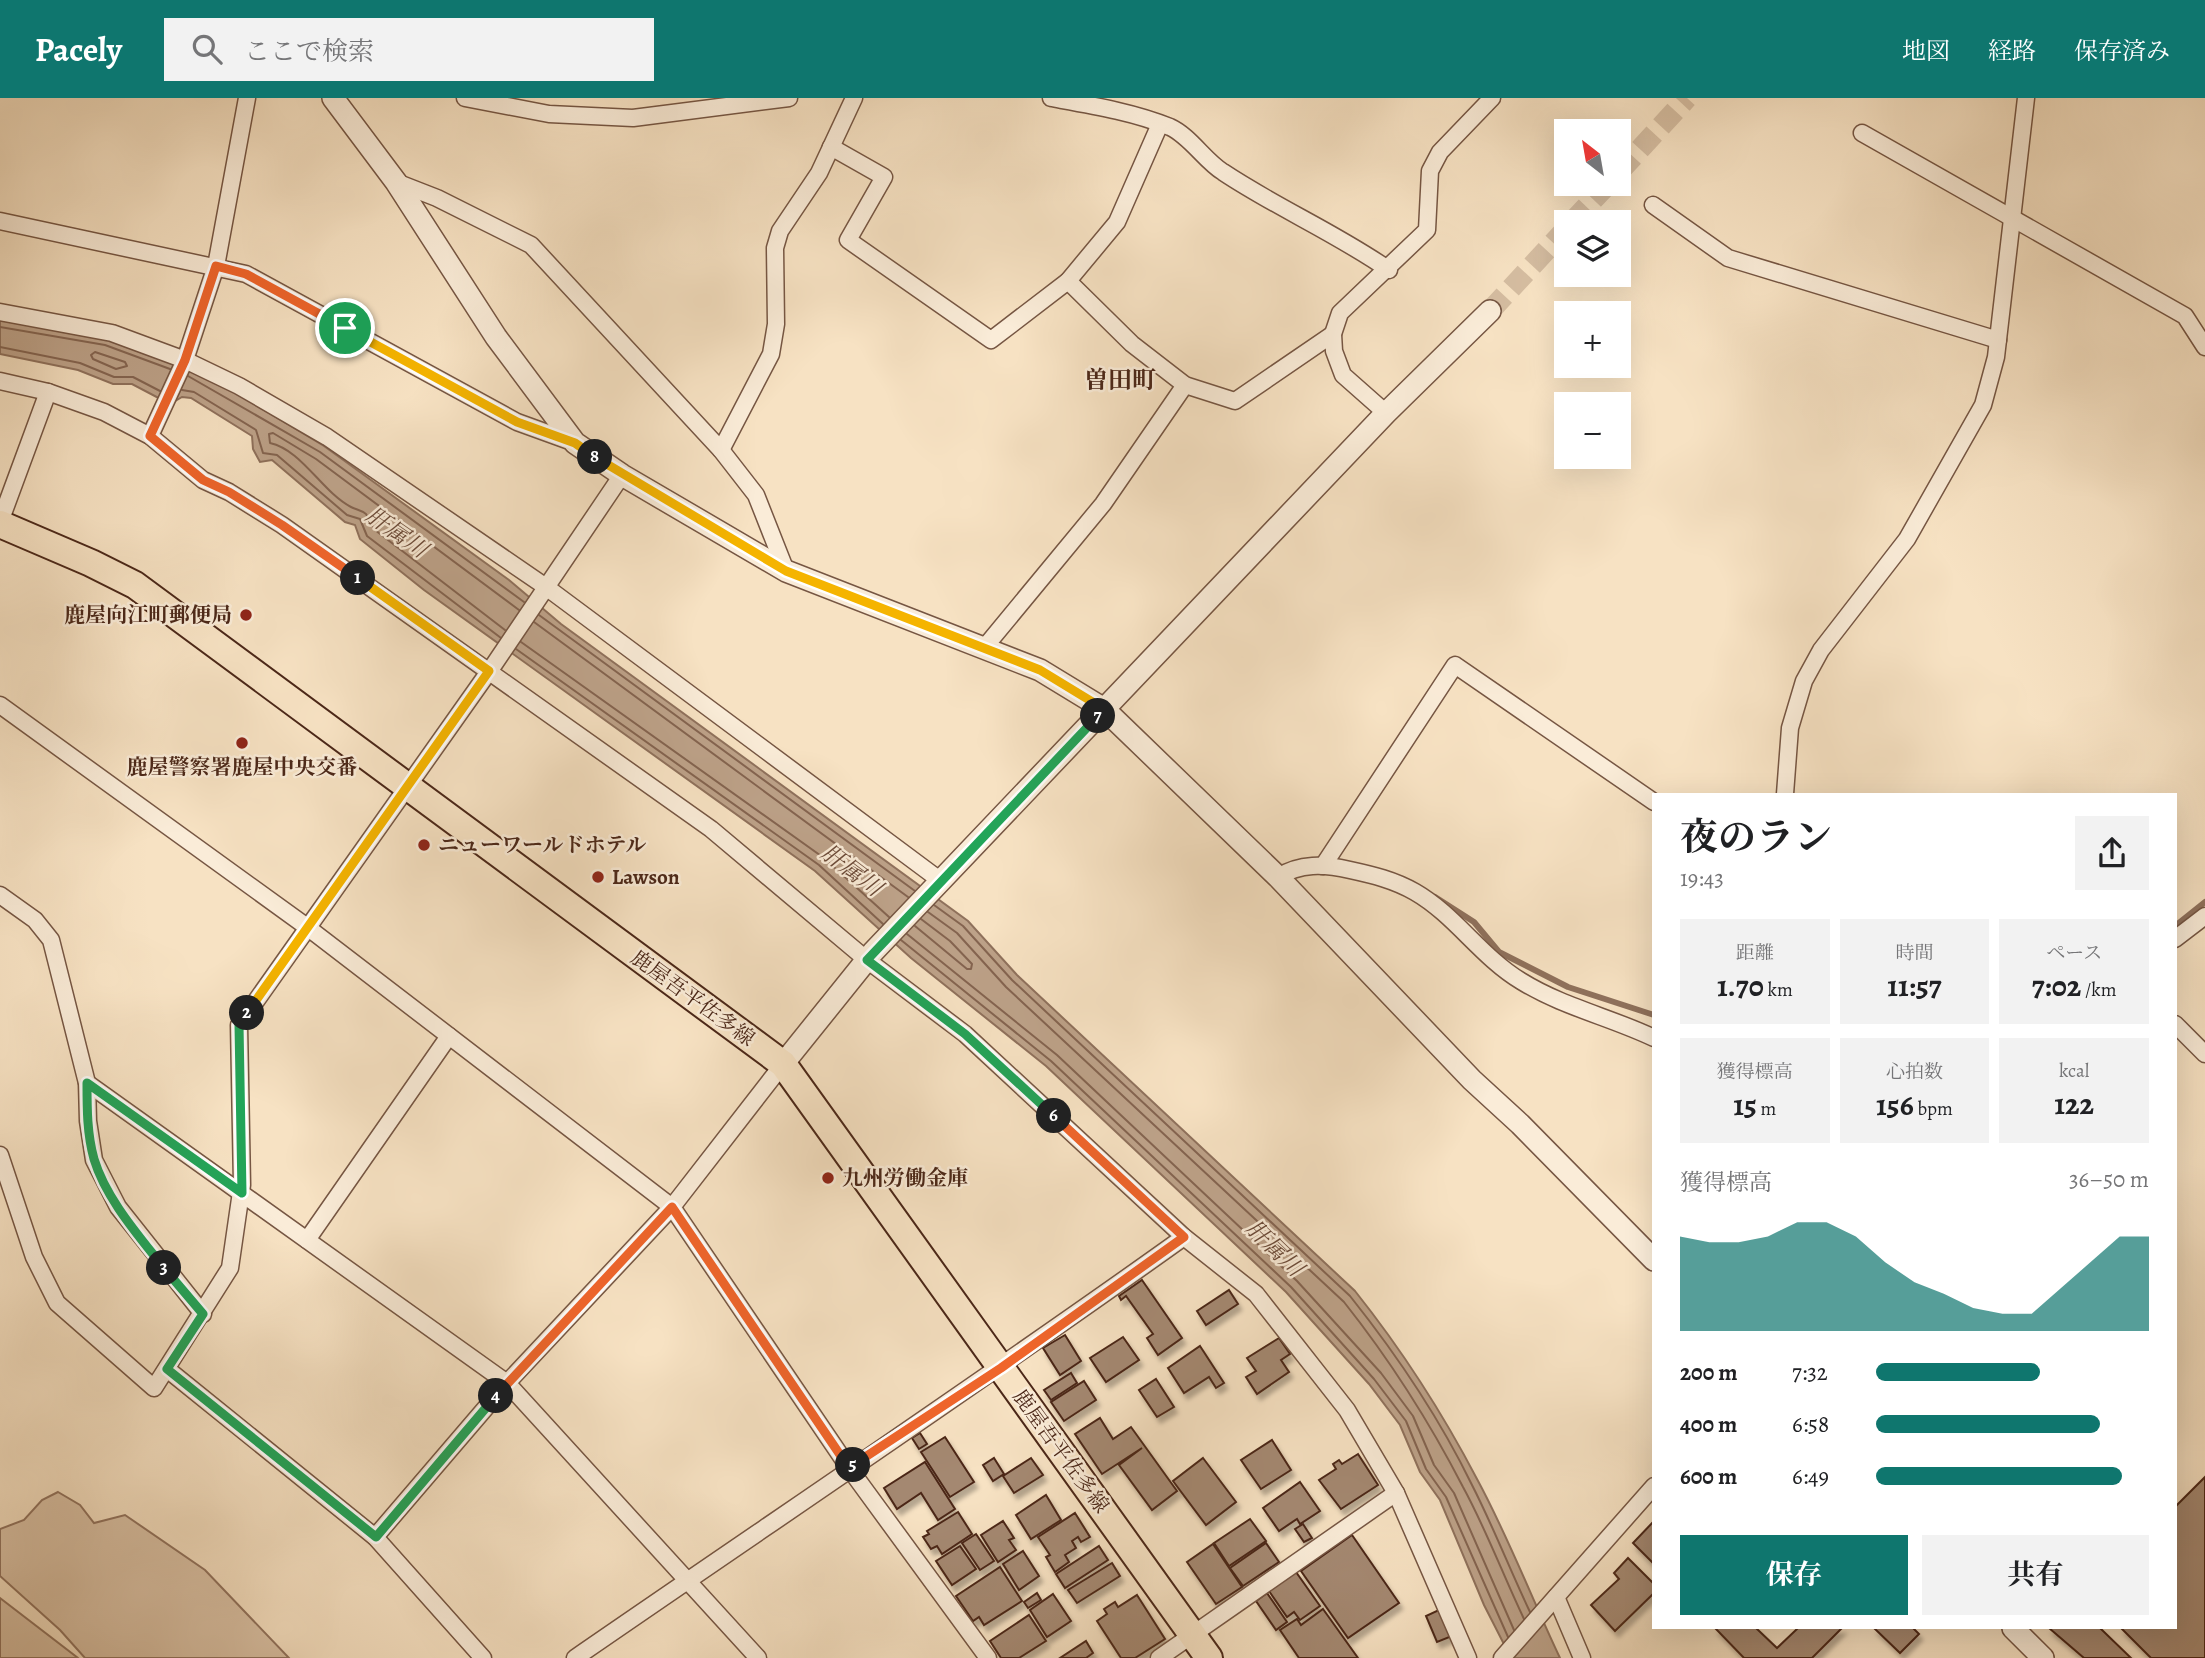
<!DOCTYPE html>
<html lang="ja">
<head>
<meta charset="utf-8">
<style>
	body { margin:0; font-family:Alegreya,"Noto Serif JP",serif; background:#f2f2f2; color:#202124; height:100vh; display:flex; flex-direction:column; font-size:26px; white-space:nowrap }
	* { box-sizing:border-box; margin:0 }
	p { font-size:23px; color:#757577 }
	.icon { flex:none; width:38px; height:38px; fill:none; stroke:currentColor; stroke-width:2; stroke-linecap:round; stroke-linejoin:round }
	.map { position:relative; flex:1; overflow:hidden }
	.panel { position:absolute; left:1652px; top:695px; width:525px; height:836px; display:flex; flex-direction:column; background:#fff; border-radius:0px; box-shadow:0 7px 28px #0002 }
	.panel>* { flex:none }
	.needle { width:46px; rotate:329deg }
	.fabs { position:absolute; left:1554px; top:21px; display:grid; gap:14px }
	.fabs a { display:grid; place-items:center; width:77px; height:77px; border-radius:0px; background:#fff; box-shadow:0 7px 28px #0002; font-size:35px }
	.pin { position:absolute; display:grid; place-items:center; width:60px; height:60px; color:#fff; margin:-30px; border:4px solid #fff; border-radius:50%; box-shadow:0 2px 7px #0007 }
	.km { position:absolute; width:35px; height:35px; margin:-18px; border-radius:50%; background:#222; color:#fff; font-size:19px; line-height:35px; text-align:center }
	.round { display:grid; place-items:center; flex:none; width:74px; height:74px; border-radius:0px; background:#f2f2f2 }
	.head { display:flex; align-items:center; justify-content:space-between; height:119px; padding:0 28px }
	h1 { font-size:38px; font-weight:700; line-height:52px }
	.stats { display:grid; grid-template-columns:repeat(3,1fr); gap:10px; height:119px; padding:7px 28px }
	.stats div { display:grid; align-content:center; border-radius:0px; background:#f2f2f2; text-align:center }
	.stats b { font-size:30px; font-weight:700 }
	.stats small { font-size:19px; font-weight:400 }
	.stats p { font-size:19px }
	.chart { height:196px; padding:14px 28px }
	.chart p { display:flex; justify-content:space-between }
	.chart svg { width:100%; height:126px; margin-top:7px; fill:#0f766e; opacity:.7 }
	.action { display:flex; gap:14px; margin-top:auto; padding:14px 28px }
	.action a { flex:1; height:80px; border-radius:0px; background:#0f766e; color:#fff; font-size:28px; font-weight:700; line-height:80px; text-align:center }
	.action a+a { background:#f2f2f2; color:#202124 }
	ul { padding:0 28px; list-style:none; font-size:23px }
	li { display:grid; grid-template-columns:112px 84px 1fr; align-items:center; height:52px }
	li i { height:18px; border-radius:9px; background:#0f766e }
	header { display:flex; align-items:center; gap:42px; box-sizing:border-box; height:98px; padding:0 35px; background:#0f766e; color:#fff }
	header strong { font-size:33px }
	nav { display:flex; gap:38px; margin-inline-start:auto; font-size:24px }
	.search { width:490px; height:63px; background:#f2f2f2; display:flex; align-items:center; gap:18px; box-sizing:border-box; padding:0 24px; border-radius:0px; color:#757577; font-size:26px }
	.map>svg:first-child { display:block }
	.green { fill:#dac2a6; stroke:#92745f; stroke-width:2 }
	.water { fill:#bda289; stroke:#8f715c; stroke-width:2 }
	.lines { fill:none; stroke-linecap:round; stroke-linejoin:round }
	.shore { stroke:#846450; stroke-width:2 }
	.stream { stroke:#8f715c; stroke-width:6 }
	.building { fill:#a48871; stroke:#4b2718; stroke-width:2; filter:url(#shadow) }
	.tertiary-tunnel { stroke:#d5bda1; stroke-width:21; stroke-dasharray:21 10; stroke-linecap:butt }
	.minor-casing { stroke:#765643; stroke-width:19 }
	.tertiary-casing { stroke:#765643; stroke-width:24 }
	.primary-casing { stroke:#4b2718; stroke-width:30 }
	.minor { stroke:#faecd8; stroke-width:16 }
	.tertiary { stroke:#faecd8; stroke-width:21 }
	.primary { stroke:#f7e2c3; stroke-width:26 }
	.split-1-casing { stroke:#fff; stroke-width:14 }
	.split-2-casing { stroke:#fff; stroke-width:14 }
	.split-3-casing { stroke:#fff; stroke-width:14 }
	.split-4-casing { stroke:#fff; stroke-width:14 }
	.split-5-casing { stroke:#fff; stroke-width:14 }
	.split-6-casing { stroke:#fff; stroke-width:14 }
	.split-7-casing { stroke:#fff; stroke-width:14 }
	.split-8-casing { stroke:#fff; stroke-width:14 }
	.split-9-casing { stroke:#fff; stroke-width:14 }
	.split-1 { stroke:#f0652b; stroke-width:9 }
	.split-2 { stroke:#f5b400; stroke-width:9 }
	.split-3 { stroke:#22a559; stroke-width:9 }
	.split-4 { stroke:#22a559; stroke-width:9 }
	.split-5 { stroke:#f0652b; stroke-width:9 }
	.split-6 { stroke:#f0652b; stroke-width:9 }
	.split-7 { stroke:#22a559; stroke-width:9 }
	.split-8 { stroke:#f5b400; stroke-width:9 }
	.split-9 { stroke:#f5b400; stroke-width:9 }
	.poi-dot { fill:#8f2418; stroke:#faecd8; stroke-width:2.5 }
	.labels { text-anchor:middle; stroke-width:5; stroke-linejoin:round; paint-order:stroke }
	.poi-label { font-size:21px; font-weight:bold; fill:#4b2718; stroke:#faecd8; text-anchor:start }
	.street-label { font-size:21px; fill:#4b2718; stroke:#faecd8 }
	.water-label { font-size:23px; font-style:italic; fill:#6d4c3a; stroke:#faecd8 }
	.quarter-label { font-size:24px; font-weight:bold; fill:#4b2718; stroke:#faecd8 }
</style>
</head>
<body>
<header>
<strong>Pacely</strong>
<div class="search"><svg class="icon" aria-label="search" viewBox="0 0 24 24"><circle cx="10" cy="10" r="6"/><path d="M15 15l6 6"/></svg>ここで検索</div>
<nav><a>地図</a><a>経路</a><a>保存済み</a></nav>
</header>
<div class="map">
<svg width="2205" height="1560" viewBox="0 0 2205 1560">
	<defs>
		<filter id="shadow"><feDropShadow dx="3.5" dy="6" stdDeviation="2" flood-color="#0004"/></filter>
	</defs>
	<rect width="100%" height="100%" fill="#f7e2c3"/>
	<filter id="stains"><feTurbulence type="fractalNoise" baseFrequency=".00286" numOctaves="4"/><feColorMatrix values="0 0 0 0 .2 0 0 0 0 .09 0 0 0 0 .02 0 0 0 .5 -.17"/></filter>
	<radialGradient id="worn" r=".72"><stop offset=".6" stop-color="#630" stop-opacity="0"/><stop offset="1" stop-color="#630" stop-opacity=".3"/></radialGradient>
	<!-- green -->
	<g class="green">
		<path d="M58 1394 80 1407 94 1425 125 1417 205 1472 289 1560H85L60 1532 0 1478V1431L24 1422 42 1402Z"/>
		<path d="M0 1500 78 1560H0Z"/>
	</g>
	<!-- water -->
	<path class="water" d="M0 222 106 240 194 273 231 292 324 348 509 482 561 526 968 823 1017 877 1355 1193C1402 1252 1442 1314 1477 1381 1508 1438 1532 1501 1560 1560H1511L1484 1507 1440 1402 1420 1374 1400 1327 1369 1286 1286 1194 1046 968 911 860 815 773 424 492 360 441 355 427 345 424 272 362 260 364 253 351 252 338 191 300 182 299 170 306 132 286H113L78 272 0 256Z"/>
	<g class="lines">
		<!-- shore -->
		<g class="shore">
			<path d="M0 229 105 247 170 271"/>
			<path d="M0 249 80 265 114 279H133L160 293"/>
			<path d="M95 254 125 264 127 268 116 271 93 261 91 257Z"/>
			<path d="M188 278 320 354 524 504"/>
			<path d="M182 292 194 294 256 332 263 355 277 357 347 417 360 421 367 438 501 540"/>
			<path d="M539 517 915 793"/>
			<path d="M534 524 908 799"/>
			<path d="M505 532 375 432 366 416C361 412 357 412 351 409 322 394 302 352 270 345L269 336 273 335 316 361 519 512"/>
			<path d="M521 544 824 760 889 819"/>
			<path d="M516 551 819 767 883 826"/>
			<path d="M934 807 963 828 1012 882 1350 1198C1397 1257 1439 1319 1472 1387 1493 1428 1510 1472 1530 1514"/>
			<path d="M928 814 957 835 1006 889 1344 1204C1390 1262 1429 1323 1463 1389 1486 1431 1503 1477 1524 1521"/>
			<path d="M915 828 967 871H971L972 866 950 843 921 821"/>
			<path d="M907 836 1057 957 1297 1183 1381 1275 1413 1318 1434 1367 1454 1395 1514 1532"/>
			<path d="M901 842 1051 963 1291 1189 1374 1281 1406 1323 1426 1371 1446 1399 1508 1539"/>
		</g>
		<!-- stream -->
		<g class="stream">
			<path d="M1435 799 1474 824 1499 854 1568 889 1654 917"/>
			<path d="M2175 828 2205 804"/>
		</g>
	</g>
	<!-- building -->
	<g class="building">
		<path d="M1142 1182 1182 1240 1158 1257 1147 1240 1153 1236 1126 1198 1121 1202 1119 1198Z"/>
		<path d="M1229 1192 1238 1206 1206 1227 1197 1213Z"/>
		<path d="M1065 1237 1081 1263 1060 1277 1043 1250Z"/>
		<path d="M1123 1239 1139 1262 1106 1284 1090 1260Z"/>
		<path d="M1279 1240 1290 1256 1281 1262 1289 1274 1257 1296 1246 1279 1256 1273 1247 1260Z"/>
		<path d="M1200 1248 1224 1285 1216 1290 1209 1279 1184 1295 1168 1270Z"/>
		<path d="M1071 1275 1077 1285 1051 1302 1044 1292Z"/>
		<path d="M1156 1281 1174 1309 1157 1319 1139 1292Z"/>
		<path d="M1084 1283 1096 1302 1064 1323 1051 1304Z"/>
		<path d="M1100 1320 1113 1341 1131 1329 1177 1393 1152 1412 1119 1367 1142 1350 1102 1376 1075 1336Z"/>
		<path d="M920 1335 927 1346 919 1351 912 1340Z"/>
		<path d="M945 1339 974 1384 950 1399 921 1354Z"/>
		<path d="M1272 1342 1291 1372 1261 1391 1241 1362Z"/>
		<path d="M1358 1356 1378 1387 1341 1411 1319 1382 1336 1371 1333 1366 1339 1362 1342 1366Z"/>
		<path d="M994 1360 1004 1376 993 1383 983 1367Z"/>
		<path d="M1031 1360 1043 1377 1014 1395 1003 1378Z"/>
		<path d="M1203 1360 1236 1404 1206 1427 1173 1383Z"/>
		<path d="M925 1364 955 1411 938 1422 921 1395 897 1411 884 1390Z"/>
		<path d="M2205 1379V1560H2151L2121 1530H2175V1409Z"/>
		<path d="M1300 1384 1320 1413 1300 1426 1297 1421 1279 1433 1263 1410Z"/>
		<path d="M1046 1397 1061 1422 1031 1441 1016 1417Z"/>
		<path d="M958 1414 972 1436 942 1456 937 1448 931 1451 923 1439 929 1436 927 1433Z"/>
		<path d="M1075 1415 1090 1439 1081 1444 1078 1439 1072 1443 1076 1450 1065 1457 1069 1464 1055 1474 1046 1459 1050 1457 1038 1439Z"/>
		<path d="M1250 1421 1266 1443 1229 1468 1214 1445Z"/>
		<path d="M1003 1423 1014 1440 1009 1442 1016 1452 998 1464 981 1437Z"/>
		<path d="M1654 1423V1466L1633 1445Z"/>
		<path d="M1303 1426 1312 1440 1304 1444 1295 1431Z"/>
		<path d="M976 1436 994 1463 980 1472 962 1445Z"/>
		<path d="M1352 1437 1399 1505 1348 1540 1301 1473Z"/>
		<path d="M1266 1445 1279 1464 1243 1488 1230 1470Z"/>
		<path d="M1213 1446 1242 1489 1216 1506 1187 1464Z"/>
		<path d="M960 1448 976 1471 952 1487 936 1463Z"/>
		<path d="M1099 1448 1108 1462 1065 1490 1056 1476Z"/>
		<path d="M1023 1453 1039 1478 1019 1492 1003 1466Z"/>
		<path d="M1628 1460 1654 1486V1495L1615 1533 1591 1507 1619 1481 1614 1475Z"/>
		<path d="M1112 1465 1120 1478 1077 1505 1068 1492Z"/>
		<path d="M1000 1469 1022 1503 984 1527 979 1519 973 1523 956 1498Z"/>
		<path d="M1296 1474 1320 1508 1300 1522 1294 1514 1287 1519 1269 1493Z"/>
		<path d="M1037 1495 1041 1502 1028 1510 1024 1504Z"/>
		<path d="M1267 1495 1287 1524 1276 1532 1256 1503Z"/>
		<path d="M1053 1496 1071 1523 1047 1539 1030 1512Z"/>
		<path d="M1137 1497 1165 1541 1135 1560H1121L1097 1523 1107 1516 1104 1511 1115 1504 1118 1509Z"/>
		<path d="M1323 1511 1358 1560H1299L1280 1532 1297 1521 1301 1527Z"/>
		<path d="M1441 1511 1452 1538 1437 1544 1426 1518Z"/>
		<path d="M1029 1517 1046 1543 1019 1560H1001L990 1543Z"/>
		<path d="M1715 1530H1756L1777 1550 1798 1530H1842L1812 1560H1744Z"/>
		<path d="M1874 1530H1913L1919 1536 1900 1555Z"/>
		<path d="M2049 1530H2100L2131 1560H2084Z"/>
		<path d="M1086 1543 1093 1555 1086 1560H1060Z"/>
	</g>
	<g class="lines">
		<!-- tertiary-tunnel -->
		<g class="tertiary-tunnel">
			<path d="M1619 74 1687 0"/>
			<path d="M1572 124 1608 86"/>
			<path d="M1490 213 1566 131"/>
		</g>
		<defs>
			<g id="minor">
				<path d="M465 0 549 16 633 20 789 0"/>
				<path d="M1051 0C1090 7 1134 14 1170 29 1190 38 1205 63 1223 74 1277 110 1336 135 1389 172"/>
				<path d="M1862 35 2185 218 2205 249"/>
				<path d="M831 49 884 79 848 142 991 242 1068 183 1132 246 1185 287 1235 303 1333 236"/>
				<path d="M396 84 437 100 531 147 721 352 756 397 786 473"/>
				<path d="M1653 107 1728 160 1998 242"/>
				<path d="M0 123 246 176 517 324 575 345"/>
				<path d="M1068 183 1117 124 1160 26"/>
				<path d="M0 214 112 235 185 262 239 288 327 339 546 489 941 783"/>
				<path d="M0 283 48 294 104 314 150 338 203 382 229 394 282 427 711 731 867 862 965 936 1184 1139 1256 1196 1347 1312 1396 1395 1468 1560"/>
				<path d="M1386 315 1343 277 1334 253 1333 236 1340 215 1427 132 1430 73 1440 54 1492 0"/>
				<path d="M150 338 185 262 216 168 247 0"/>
				<path d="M721 352 771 256 776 226 775 150 780 133 819 75 854 0"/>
				<path d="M0 424 48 294"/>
				<path d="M984 550 1103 406 1185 287"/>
				<path d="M0 607 307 829 672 1109 849 1370 988 1560"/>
				<path d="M1785 696 1790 630 1804 583 1821 552 1907 441 1983 307 1996 259 2026 0"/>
				<path d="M1323 768 1455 567 1654 704"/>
				<path d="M1278 779C1300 765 1324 766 1350 772 1373 777 1394 782 1415 794 1455 817 1481 859 1521 883 1563 909 1610 919 1654 940"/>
				<path d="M0 797 35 822 51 842 87 985 88 1023 94 1062 118 1109 203 1216"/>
				<path d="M2175 841 2205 818"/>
				<path d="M2175 926 2205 956"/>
				<path d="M87 985 507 1285 758 1560"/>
				<path d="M0 1057 34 1159 57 1205 154 1290 230 1170 242 1087 239 927 495 565 622 377"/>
				<path d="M307 1142 449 938"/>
				<path d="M167 1271 375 1439 483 1560"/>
				<path d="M375 1439 507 1285 672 1109 783 966"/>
				<path d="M1556 1499 1582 1560"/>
				<path d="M575 1560C778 1420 983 1283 1184 1139"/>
				<path d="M1159 1560 1396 1395"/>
				<path d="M1502 1560 1654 1388"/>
			</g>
			<g id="tertiary">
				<path d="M333 0 396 84 496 239 575 345 622 377 786 473 1040 572 1104 611 1278 779 1472 982 1520 1026 1654 1162"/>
				<path d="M783 966 873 854 931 793 1386 315 1490 213"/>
				<path d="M2013 1530 2043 1560"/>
			</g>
			<path id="primary" d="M0 426 91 465 135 487 783 966 1209 1560"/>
		</defs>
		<!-- minor casing -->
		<use href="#minor" class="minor-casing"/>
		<!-- tertiary casing -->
		<use href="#tertiary" class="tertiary-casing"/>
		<!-- primary casing -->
		<use href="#primary" class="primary-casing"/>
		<!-- minor -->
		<use href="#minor" class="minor"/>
		<!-- tertiary -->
		<use href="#tertiary" class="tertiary"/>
		<!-- primary -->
		<use href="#primary" class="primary"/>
	</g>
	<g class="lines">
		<defs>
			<path id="split-1" d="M345 230 246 176 216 168 185 262 150 338 203 382 229 394 282 427 358 480"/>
			<path id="split-2" d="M247 915 489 573 358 480"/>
			<path id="split-3" d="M164 1170C139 1138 106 1101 94 1061 87 1036 87 1010 87 985L242 1095 239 927 247 915"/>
			<path id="split-4" d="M164 1170 203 1216 167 1271 376 1439 496 1298"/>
			<path id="split-5" d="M496 1298 672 1109 849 1370 853 1367"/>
			<path id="split-6" d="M853 1367 1001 1270 1184 1139 1054 1018"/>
			<path id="split-7" d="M1054 1018 965 936 867 862 1098 618"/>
			<path id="split-8" d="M595 359 786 473 1040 572 1104 611 1098 618"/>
			<path id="split-9" d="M345 230 517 324 575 345 595 359"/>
		</defs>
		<!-- split-1 casing -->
		<use href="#split-1" class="split-1-casing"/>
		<!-- split-2 casing -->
		<use href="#split-2" class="split-2-casing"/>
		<!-- split-3 casing -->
		<use href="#split-3" class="split-3-casing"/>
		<!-- split-4 casing -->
		<use href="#split-4" class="split-4-casing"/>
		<!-- split-5 casing -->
		<use href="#split-5" class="split-5-casing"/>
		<!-- split-6 casing -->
		<use href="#split-6" class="split-6-casing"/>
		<!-- split-7 casing -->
		<use href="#split-7" class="split-7-casing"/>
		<!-- split-8 casing -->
		<use href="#split-8" class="split-8-casing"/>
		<!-- split-9 casing -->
		<use href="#split-9" class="split-9-casing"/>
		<!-- split-1 -->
		<use href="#split-1" class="split-1"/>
		<!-- split-2 -->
		<use href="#split-2" class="split-2"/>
		<!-- split-3 -->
		<use href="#split-3" class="split-3"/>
		<!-- split-4 -->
		<use href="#split-4" class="split-4"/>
		<!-- split-5 -->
		<use href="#split-5" class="split-5"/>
		<!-- split-6 -->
		<use href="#split-6" class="split-6"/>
		<!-- split-7 -->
		<use href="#split-7" class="split-7"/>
		<!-- split-8 -->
		<use href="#split-8" class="split-8"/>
		<!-- split-9 -->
		<use href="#split-9" class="split-9"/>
	</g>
	<!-- markers -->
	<g class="poi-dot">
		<circle cx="246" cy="517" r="7"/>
		<circle cx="242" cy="645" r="7"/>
		<circle cx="424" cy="747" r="7"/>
		<circle cx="598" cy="779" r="7"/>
		<circle cx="828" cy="1080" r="7"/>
	</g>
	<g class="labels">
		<!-- poi labels -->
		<g class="poi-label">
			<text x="232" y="524" text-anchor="end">鹿屋向江町郵便局</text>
			<text x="242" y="676" text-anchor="middle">鹿屋警察署鹿屋中央交番</text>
			<text x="438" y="754">ニューワールドホテル</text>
			<text x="612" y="786">Lawson</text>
			<text x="842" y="1087">九州労働金庫</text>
		</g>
		<!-- street labels -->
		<g class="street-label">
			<text transform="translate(693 900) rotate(36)" y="7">鹿屋吾平佐多線</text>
			<text transform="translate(1061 1353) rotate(54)" y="7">鹿屋吾平佐多線</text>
		</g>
		<!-- water labels -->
		<g class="water-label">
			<text transform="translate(397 434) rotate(35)" y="8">肝属川</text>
			<text transform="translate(852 772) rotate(37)" y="8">肝属川</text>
			<text transform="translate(1275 1150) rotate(44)" y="8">肝属川</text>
		</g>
		<!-- quarter labels -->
		<g class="quarter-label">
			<text x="1120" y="290">曽田町</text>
		</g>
	</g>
	<rect width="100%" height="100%" filter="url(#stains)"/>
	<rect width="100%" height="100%" fill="url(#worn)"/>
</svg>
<div class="fabs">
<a><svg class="needle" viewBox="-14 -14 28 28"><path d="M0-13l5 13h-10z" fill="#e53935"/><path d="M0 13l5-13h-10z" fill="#757577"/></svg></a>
<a><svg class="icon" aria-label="layers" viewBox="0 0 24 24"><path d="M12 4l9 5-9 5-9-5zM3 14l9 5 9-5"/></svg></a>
<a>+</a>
<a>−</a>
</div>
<div class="pin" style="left:345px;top:230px;background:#1e9e55"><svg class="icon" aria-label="arrive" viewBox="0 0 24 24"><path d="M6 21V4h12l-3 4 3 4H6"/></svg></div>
<b class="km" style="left:358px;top:480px">1</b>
<b class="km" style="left:247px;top:915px">2</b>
<b class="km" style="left:164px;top:1170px">3</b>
<b class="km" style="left:496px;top:1298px">4</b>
<b class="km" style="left:853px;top:1367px">5</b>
<b class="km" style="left:1054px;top:1018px">6</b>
<b class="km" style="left:1098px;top:618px">7</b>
<b class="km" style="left:595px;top:359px">8</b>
<section class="panel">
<div class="head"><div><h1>夜のラン</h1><p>19:43</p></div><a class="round"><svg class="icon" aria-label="share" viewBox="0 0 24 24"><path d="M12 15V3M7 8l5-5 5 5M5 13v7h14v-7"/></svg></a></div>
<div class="stats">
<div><p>距離</p><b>1.70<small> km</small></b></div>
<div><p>時間</p><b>11:57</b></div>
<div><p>ペース</p><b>7:02<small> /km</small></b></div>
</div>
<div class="stats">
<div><p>獲得標高</p><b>15<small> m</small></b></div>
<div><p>心拍数</p><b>156<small> bpm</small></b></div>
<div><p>kcal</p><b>122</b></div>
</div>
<div class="chart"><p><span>獲得標高</span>36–50 m</p>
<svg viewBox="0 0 160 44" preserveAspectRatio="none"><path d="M0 44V11L10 13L20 13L30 11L40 6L50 6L60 11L70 20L80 27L90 31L100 36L110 38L120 38L130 29L140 20L150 11L160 11V44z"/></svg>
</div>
<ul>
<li><b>200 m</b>7:32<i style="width:60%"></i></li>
<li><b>400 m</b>6:58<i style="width:82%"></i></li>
<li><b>600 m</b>6:49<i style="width:90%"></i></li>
</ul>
<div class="action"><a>保存</a><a>共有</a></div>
</section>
</div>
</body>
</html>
